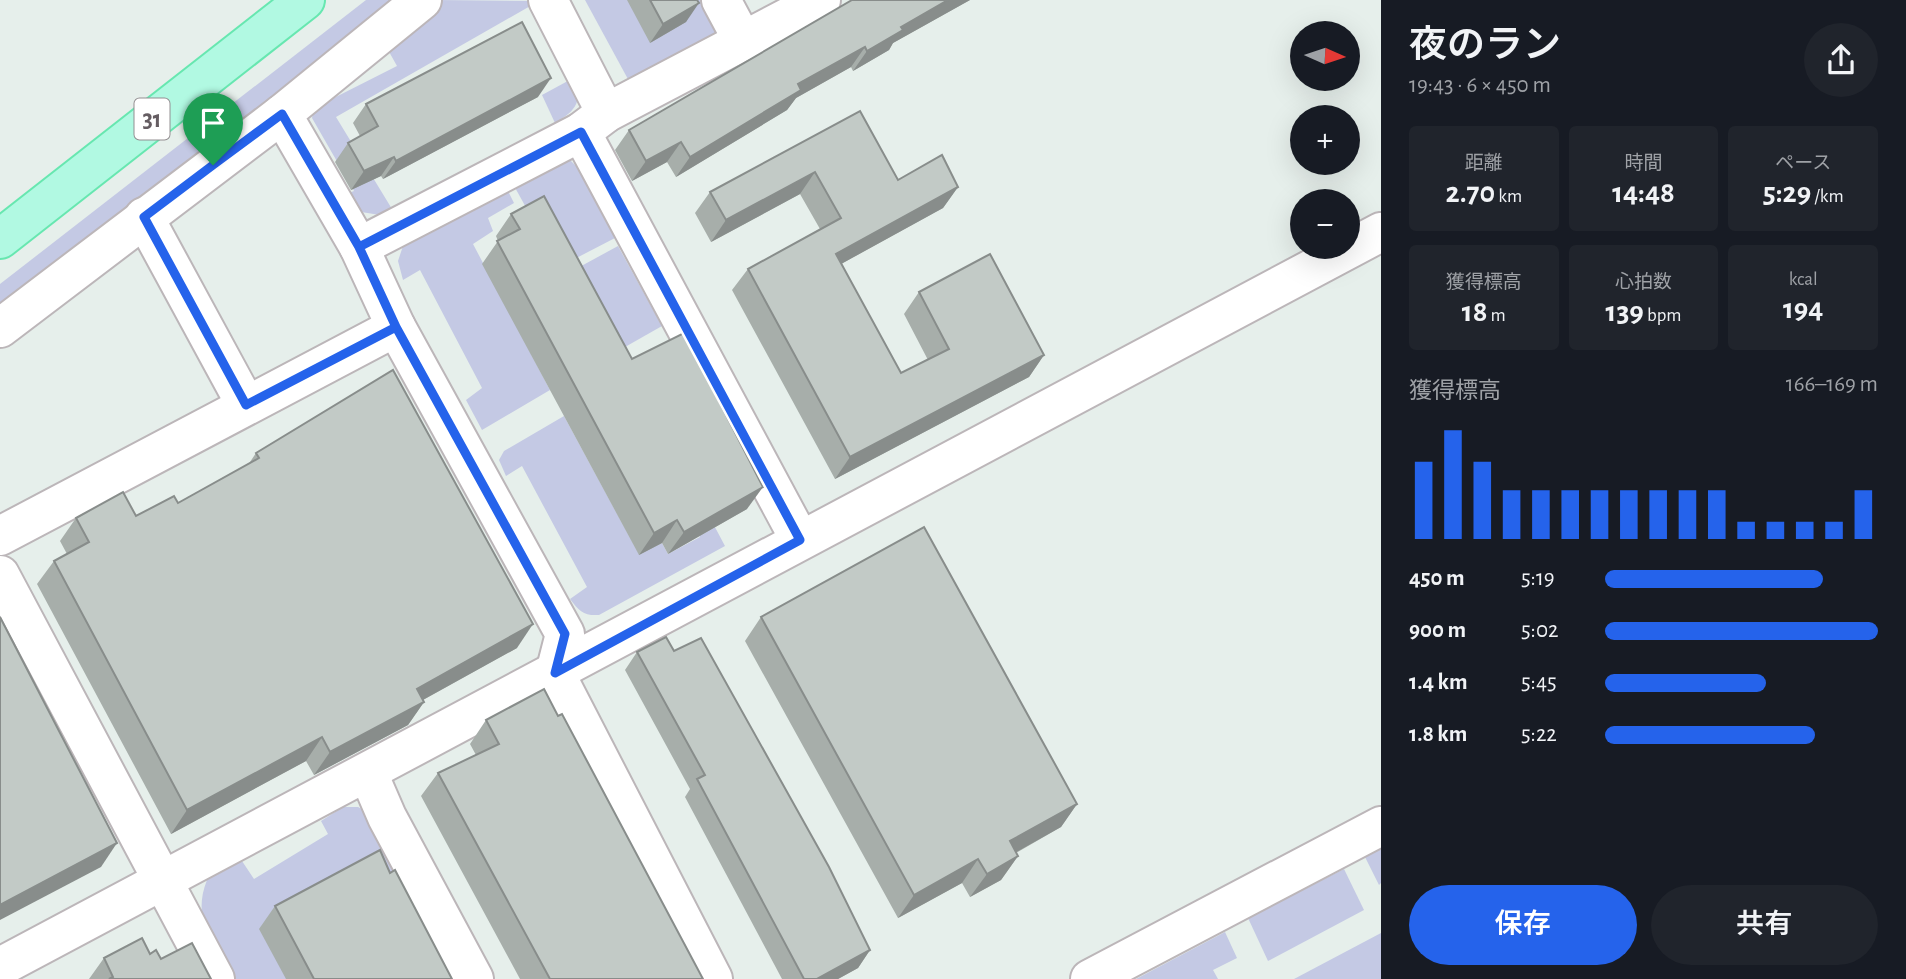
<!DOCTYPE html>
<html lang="ja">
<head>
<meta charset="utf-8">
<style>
	body { margin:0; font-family:"Alegreya Sans","Noto Sans JP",sans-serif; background:#20242c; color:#f1f3f6; height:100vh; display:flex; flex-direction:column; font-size:26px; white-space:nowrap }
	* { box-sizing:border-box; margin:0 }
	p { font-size:23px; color:#9ea1a6 }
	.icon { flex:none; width:38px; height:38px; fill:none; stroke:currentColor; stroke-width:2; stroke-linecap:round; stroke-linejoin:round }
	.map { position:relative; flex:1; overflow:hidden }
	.drawer { display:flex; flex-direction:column; background:#171b24; width:525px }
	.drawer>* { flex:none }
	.needle { width:46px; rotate:93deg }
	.controls { position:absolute; left:1290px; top:21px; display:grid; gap:14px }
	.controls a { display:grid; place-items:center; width:70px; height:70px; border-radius:50%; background:#171b24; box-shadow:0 7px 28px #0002; font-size:35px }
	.pin { position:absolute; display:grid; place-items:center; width:60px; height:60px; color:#fff; margin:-72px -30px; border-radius:50% 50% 50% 0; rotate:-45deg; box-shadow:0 0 7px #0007 }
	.pin .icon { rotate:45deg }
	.round { display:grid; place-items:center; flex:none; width:74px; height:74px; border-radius:37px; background:#20242c }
	.summary { display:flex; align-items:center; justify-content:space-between; height:119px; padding:0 28px }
	h1 { font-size:38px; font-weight:600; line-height:52px }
	.stats { display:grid; grid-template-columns:repeat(3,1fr); gap:10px; height:119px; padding:7px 28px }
	.stats div { display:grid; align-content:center; border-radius:7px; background:#20242c; text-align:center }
	.stats b { font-size:30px; font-weight:600 }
	.stats small { font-size:19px; font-weight:400 }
	.stats p { font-size:19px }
	.chart { height:196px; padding:14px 28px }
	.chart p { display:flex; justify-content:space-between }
	.chart svg { width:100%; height:126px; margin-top:7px; stroke:#2563eb; stroke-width:6 }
	.primary-button { display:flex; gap:14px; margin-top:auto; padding:14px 28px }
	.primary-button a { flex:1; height:80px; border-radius:42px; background:#2563eb; color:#fff; font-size:28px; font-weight:600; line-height:80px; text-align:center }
	.primary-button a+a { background:#20242c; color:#f1f3f6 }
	ul { padding:0 28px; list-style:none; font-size:23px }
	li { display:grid; grid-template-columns:112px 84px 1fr; align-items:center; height:52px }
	li i { height:18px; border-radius:9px; background:#2563eb }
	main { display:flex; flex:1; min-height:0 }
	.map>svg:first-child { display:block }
	.green { fill:#c4c9e4 }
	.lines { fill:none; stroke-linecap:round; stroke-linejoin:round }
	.minor-casing { stroke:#bcb6b9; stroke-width:42 }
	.major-casing { stroke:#67e7b0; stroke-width:42 }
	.minor { stroke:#fff; stroke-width:38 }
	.major { stroke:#b1f9e2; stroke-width:38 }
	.wall { fill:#a7aeaa }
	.shaded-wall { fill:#888d8b }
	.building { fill:#c2cac6; stroke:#888d8b; stroke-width:2 }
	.route-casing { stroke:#fff; stroke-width:14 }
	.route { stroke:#2563eb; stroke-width:9 }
	.labels { text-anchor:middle; stroke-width:5; stroke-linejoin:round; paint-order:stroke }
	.shield { fill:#fff; stroke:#938e91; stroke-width:2 }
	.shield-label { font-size:24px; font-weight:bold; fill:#655d62 }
</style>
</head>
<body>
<main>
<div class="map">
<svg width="1381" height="979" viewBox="0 0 1381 979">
	<rect width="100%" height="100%" fill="#e6efeb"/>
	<!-- green -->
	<g class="green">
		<path d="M366 0H404L0 317V284Z"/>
		<path d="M436 0 539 1 336 117 392 209 380 215 355 211 344 195 354 191 312 118 314 108 397 66 383 41Z"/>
		<path d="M585 0H702L720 35 629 81Z"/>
		<path d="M577 76C581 102 578 109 555 123L542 95Z"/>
		<path d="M559 159 571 161 577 167 615 238 559 267 513 184Z"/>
		<path d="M506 187 514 203 488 218 493 231 473 244 550 390 482 430 466 400 482 388 420 270 403 280 398 261 404 243Z"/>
		<path d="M618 246 662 326 618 351 574 270Z"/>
		<path d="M627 362 725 546 599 615C584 616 579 611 570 599L587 587 522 466 506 476 499 460 504 451 564 416 639 554 662 543 668 554 700 537 611 372Z"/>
		<path d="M343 807H358L370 813 459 979H232C214 944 191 920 207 880L242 861 254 879 328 834 321 821Z"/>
		<path d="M1381 849V883L1379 885 1365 857Z"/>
		<path d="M1344 869 1364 910 1268 961 1248 918Z"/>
		<path d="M1225 932 1237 958 1213 970 1218 979H1136Z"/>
		<path d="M1381 933V979H1294Z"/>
	</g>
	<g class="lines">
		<defs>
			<g id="minor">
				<path d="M548 0 606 113"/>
				<path d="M721 0 743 41"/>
				<path d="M581 132 800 540"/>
				<path d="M144 217 246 405"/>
				<path d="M359 247 282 114 422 0"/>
				<path d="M396 327 565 634 555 673 713 979"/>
				<path d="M0 328 282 114"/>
				<path d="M0 536 396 327 359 247 581 132 606 113 821 0"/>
				<path d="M0 575 215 979"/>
				<path d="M368 773 387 817 474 979"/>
				<path d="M0 967 1381 232"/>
				<path d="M1090 979 1381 826"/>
			</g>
			<path id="major" d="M0 239 305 0"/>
		</defs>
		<!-- minor casing -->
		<use href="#minor" class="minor-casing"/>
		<!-- major casing -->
		<use href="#major" class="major-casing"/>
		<!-- minor -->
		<use href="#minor" class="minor"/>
		<!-- major -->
		<use href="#major" class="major"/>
	</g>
	<!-- wall -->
	<g class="wall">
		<path d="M627 0H697L686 22 650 43Z"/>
		<path d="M852 0H970L893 43 889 50 853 71 851 67 796 98 787 110 676 177 667 162 632 181 615 150 629 130Z"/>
		<path d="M538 97 383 179 381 176 351 190 335 162 348 143 360 136 353 123 366 104Z"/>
		<path d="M860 111 898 180 958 187 943 208 841 264 901 373 928 360 904 314 919 292 1044 355 1029 377 835 479 732 290 748 269 820 229 800 194 711 242 695 213 710 192Z"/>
		<path d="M511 214 632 359 747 509 668 554 662 543 639 555 482 264 498 241 496 236Z"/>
		<path d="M256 453 517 648 423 700 424 702 408 725 314 775 306 761 171 834 37 584 54 561 67 554 60 541 76 518 136 516 178 503 248 465Z"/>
		<path d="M761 617 1077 804 1061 827 1016 853 1018 856 1001 880 970 897 962 883 898 918 745 641Z"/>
		<path d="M674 651 870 950 858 968 838 979H782L685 797 690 789 625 670 637 652Z"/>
		<path d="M558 716 703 979H520L421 796 438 773 476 755 470 744 486 720Z"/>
		<path d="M390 873 452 979H286L259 929 275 906Z"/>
		<path d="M150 954 161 959 211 979H89L104 958Z"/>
	</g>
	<!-- shaded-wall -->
	<g class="shaded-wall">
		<path d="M948 0H970L893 43 889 50 853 71 867 51 901 27Z"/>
		<path d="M699 3 686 22 650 43 663 24Z"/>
		<path d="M865 47 851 67 796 98 787 110 676 177 690 157 798 84Z"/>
		<path d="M551 78 538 97 383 179 396 161Z"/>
		<path d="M681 142 667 162 632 181 646 161Z"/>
		<path d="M394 157 381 176 351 190 364 171Z"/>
		<path d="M815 172 800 194 711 242 726 220Z"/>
		<path d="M958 187 943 208 821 275 836 254Z"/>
		<path d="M1044 355 1029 377 835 479 850 457Z"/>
		<path d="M763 487 747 509 668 554 684 532Z"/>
		<path d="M677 520 662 543 639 555 654 533Z"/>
		<path d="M533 624 517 648 401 712 417 689Z"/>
		<path d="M424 702 408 725 314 775 330 752Z"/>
		<path d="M322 737 306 761 171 834 187 810Z"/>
		<path d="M1077 804 1061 827 993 865 1010 841Z"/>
		<path d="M117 843 101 867 0 920V905Z"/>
		<path d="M1018 856 1001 880 970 897 987 874Z"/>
		<path d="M978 859 962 883 898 918 914 895Z"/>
		<path d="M870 950 858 968 838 979H817Z"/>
	</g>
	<!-- building -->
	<g class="building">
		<path d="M650 0H697L699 3 663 24Z"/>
		<path d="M852 0H948L901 27 903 30 867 51 865 47 798 84 801 90 690 157 681 142 646 161 629 130Z"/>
		<path d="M522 22 551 78 396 161 394 157 364 171 348 143 378 126 366 104Z"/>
		<path d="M860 111 898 180 942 155 958 187 836 254 901 373 949 349 919 292 990 254 1044 355 850 457 748 269 841 218 815 172 726 220 710 192Z"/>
		<path d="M544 196 632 359 684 333 763 487 684 532 677 520 654 533 497 241 520 229 511 214Z"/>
		<path d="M393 370 533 624 417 689 424 702 330 752 322 737 187 810 54 561 89 542 76 518 123 492 136 516 174 496 178 503 259 458 256 453Z"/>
		<path d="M924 527 1077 804 1010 841 1018 856 987 874 978 859 914 895 761 617Z"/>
		<path d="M0 617 117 843 0 905Z"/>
		<path d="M666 637 674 651 701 638 829 867 870 950 817 979H804L697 779 705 775 637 652Z"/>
		<path d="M544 689 558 716 562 714 703 979H550L438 773 499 744 486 720Z"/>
		<path d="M380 850 390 873 395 870 452 979H314L275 906Z"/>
		<path d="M142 938 150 954 156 950 161 959 192 943 211 979H109L113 977 104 958Z"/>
	</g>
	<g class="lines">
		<defs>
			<path id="route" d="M213 165 282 114 359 247 396 327 565 634 555 673 800 540 581 132 359 247 396 327 246 405 144 217 213 165"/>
		</defs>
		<!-- route casing -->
		<use href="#route" class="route-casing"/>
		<!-- route -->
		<use href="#route" class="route"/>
	</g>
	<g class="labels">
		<!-- shield labels -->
		<rect class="shield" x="134.5" y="98.5" width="35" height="41" rx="5"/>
		<g class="shield-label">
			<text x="152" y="127">31</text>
		</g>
	</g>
</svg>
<div class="controls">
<a><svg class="needle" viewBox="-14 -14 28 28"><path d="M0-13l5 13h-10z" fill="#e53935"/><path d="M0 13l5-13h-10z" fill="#9ea1a6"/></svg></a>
<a>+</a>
<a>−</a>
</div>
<div class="pin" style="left:213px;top:165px;background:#1e9e55"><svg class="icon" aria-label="arrive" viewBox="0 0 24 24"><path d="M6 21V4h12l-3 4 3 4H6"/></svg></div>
</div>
<section class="drawer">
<div class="summary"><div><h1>夜のラン</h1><p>19:43 · 6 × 450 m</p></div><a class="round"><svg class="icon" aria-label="share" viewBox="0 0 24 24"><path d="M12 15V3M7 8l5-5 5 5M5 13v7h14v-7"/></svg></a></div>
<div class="stats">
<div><p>距離</p><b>2.70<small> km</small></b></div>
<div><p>時間</p><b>14:48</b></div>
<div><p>ペース</p><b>5:29<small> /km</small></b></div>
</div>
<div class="stats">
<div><p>獲得標高</p><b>18<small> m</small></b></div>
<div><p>心拍数</p><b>139<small> bpm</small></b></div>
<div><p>kcal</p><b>194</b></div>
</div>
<div class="chart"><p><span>獲得標高</span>166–169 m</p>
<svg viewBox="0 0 160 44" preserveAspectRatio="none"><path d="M5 44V17M15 44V6M25 44V17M35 44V27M45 44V27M55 44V27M65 44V27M75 44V27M85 44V27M95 44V27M105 44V27M115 44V38M125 44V38M135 44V38M145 44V38M155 44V27"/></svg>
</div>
<ul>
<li><b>450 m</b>5:19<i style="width:80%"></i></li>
<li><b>900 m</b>5:02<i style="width:100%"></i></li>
<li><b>1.4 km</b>5:45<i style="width:59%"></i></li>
<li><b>1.8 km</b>5:22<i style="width:77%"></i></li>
</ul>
<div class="primary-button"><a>保存</a><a>共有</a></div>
</section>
</main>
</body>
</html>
